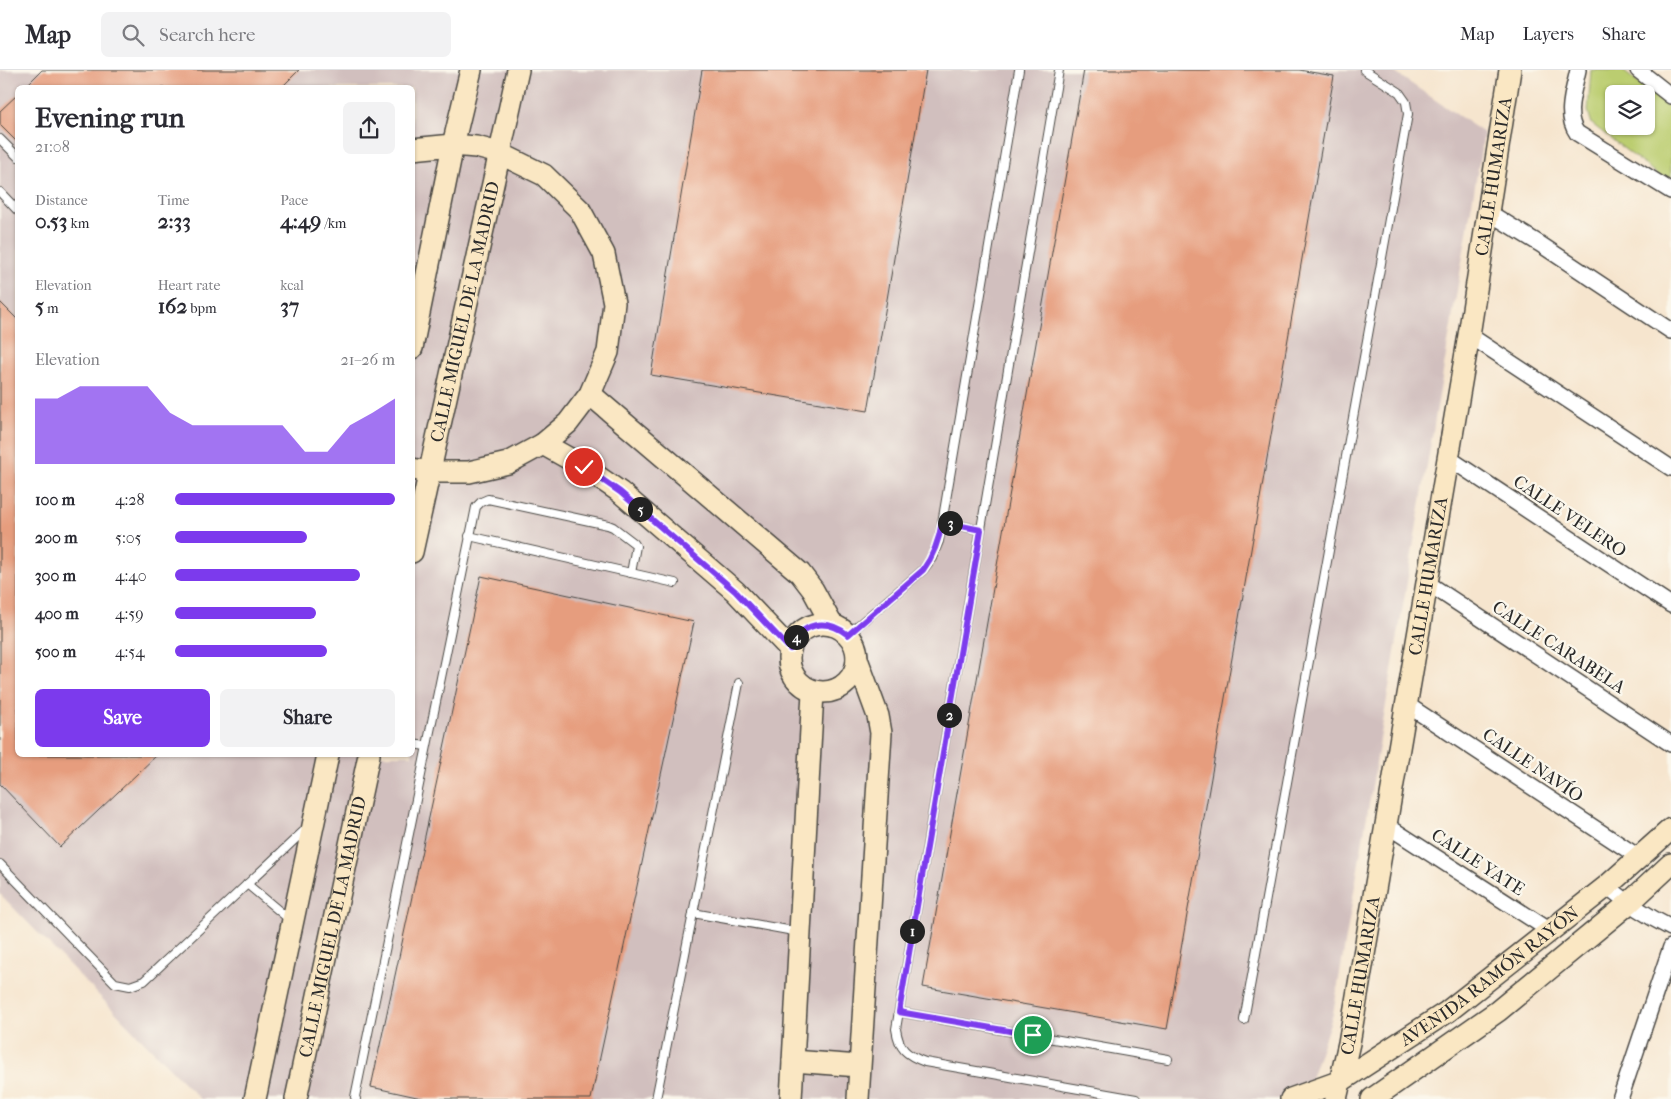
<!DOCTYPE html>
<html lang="en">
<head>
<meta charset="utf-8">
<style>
	body { margin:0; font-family:"IM FELL French Canon",serif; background:#f2f2f3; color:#2b2b33; height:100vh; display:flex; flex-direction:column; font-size:19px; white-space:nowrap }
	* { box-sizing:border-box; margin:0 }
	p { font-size:16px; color:#7c7c81 }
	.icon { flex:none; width:28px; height:28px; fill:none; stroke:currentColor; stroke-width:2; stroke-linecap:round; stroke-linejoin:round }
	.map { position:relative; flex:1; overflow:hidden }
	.panel { position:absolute; left:15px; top:15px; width:400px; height:672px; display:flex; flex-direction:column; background:#fff; border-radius:8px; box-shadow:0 1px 4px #0004 }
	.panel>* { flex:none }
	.tools { position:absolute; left:1605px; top:15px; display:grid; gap:10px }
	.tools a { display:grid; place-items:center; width:50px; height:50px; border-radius:8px; background:#fff; box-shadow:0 1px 4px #0004; font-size:25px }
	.pin { position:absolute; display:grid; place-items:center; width:42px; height:42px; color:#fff; margin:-21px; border:2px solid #fff; border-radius:50%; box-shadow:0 1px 5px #0007 }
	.km { position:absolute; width:25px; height:25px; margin:-12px; border-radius:50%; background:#222; color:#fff; font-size:14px; line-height:25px; text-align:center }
	.round { display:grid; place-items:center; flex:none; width:52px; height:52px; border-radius:8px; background:#f2f2f3 }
	.overview { display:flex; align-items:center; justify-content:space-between; height:85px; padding:0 20px }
	h1 { font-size:28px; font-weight:700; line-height:38px }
	.figures { display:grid; grid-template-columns:repeat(3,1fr); gap:8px; height:85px; padding:5px 20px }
	.figures div { display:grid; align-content:center }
	.figures b { font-size:21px; font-weight:700 }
	.figures small { font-size:14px; font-weight:400 }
	.figures p { font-size:14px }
	.chart { height:140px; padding:10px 20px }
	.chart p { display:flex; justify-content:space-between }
	.chart svg { width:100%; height:90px; margin-top:5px; fill:#7c3aed; opacity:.7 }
	.primary-button { display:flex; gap:10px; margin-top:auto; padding:10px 20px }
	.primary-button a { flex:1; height:58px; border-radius:8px; background:#7c3aed; color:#fff; font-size:20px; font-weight:700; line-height:58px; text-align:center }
	.primary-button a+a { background:#f2f2f3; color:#2b2b33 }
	ul { padding:0 20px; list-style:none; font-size:16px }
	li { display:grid; grid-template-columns:80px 60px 1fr; align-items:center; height:38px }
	li i { height:12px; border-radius:6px; background:#7c3aed }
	header { display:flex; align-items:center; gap:30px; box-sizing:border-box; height:70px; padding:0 25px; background:#fff; border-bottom:1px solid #e1e1e2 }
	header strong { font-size:24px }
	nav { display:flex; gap:28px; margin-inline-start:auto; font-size:18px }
	.search { width:350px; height:45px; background:#f2f2f3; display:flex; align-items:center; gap:12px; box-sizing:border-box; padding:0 18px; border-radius:8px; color:#7c7c81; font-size:19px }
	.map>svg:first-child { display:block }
	.industrial { fill:#d1bfbe; fill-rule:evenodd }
	.green { fill:#bbcd70; stroke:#737c4e; fill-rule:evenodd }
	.building { fill:#e69d7e }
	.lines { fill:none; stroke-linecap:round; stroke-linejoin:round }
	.lane-casing { stroke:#494743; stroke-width:10 }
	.street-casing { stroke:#494743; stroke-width:18 }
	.secondary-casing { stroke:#494743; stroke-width:24 }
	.lane { stroke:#fff; stroke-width:8 }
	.street { stroke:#fff; stroke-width:15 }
	.secondary { stroke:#fae7c3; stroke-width:21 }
	.route-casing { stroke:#fff; stroke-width:10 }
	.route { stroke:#7c3aed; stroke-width:6 }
	.labels { text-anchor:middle; stroke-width:4.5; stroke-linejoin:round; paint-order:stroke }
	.street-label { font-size:18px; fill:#2b2b2b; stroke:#fbf7ec }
</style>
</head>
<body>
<header>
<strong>Map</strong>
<div class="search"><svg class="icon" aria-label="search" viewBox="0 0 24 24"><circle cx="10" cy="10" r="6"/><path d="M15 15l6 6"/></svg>Search here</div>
<nav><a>Map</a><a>Layers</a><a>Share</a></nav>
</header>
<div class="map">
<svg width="1671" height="1029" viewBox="0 0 1671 1029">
	<rect width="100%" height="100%" fill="#fbf7ec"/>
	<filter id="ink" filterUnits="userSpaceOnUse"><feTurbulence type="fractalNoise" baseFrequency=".02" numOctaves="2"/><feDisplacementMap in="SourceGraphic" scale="10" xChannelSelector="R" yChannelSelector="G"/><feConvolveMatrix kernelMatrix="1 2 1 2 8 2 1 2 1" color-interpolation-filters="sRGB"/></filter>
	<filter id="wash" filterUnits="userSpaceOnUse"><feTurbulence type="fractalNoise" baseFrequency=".0096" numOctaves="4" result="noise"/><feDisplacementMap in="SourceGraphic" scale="20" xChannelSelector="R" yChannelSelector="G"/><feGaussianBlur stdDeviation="1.12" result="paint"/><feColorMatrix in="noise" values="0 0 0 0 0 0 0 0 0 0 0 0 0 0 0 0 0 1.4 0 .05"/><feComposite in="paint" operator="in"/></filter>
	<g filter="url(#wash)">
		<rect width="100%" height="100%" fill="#f6e5ce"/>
		<!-- industrial -->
		<path class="industrial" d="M0 0H1391L1484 63 1333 944 1304 1029H200L0 824ZM18 18H412V685H18Z"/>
		<!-- green -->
		<path class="green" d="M1591 0H1622L1671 39V115L1592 54 1588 41ZM1614 24H1646V56H1614Z"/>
		<g id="blocks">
			<!-- building -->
			<g class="building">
				<path d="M42 0H299L281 18H24Z"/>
				<path d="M702 0H926L868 341 651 305Z"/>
				<path d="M1084 0H1299L1334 6 1167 959 923 917Z"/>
				<path d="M18 24V73L0 55V41Z"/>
				<path d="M0 232 18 250V685H157L60 777 0 714Z"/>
				<path d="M481 506 694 552 591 1029H426L371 1017Z"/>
			</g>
		</g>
	</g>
	<g filter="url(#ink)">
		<use href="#blocks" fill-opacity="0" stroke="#494743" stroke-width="1"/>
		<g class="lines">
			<defs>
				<g id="lane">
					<path d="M1059 0 896 959C899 979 906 985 925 992L1136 1029"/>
					<path d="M0 69 18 87"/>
					<path d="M0 122 18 141"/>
					<path d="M942 452 981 460"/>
					<path d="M469 466 675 513"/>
					<path d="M847 565 923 500 932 488 939 471 1019 0"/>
					<path d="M412 674 426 676"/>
					<path d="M0 794 115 913 130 916 144 911 307 758"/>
					<path d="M247 814 290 850"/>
					<path d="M693 843 799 862"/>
					<path d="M899 942 1168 989"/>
					<path d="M1244 950 1408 44 1406 32 1399 22 1364 0"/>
					<path d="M356 1029 355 1027 476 437 481 432 488 429 608 455 613 457 634 473 636 476 631 503"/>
					<path d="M656 1029 739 613"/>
				</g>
				<g id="street">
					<path d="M1578 0C1574 20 1564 45 1577 63L1671 121"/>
					<path d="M1638 0 1671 26"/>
					<path d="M1488 142 1540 174 1671 261"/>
					<path d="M1469 265 1671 398"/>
					<path d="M1447 387 1671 535"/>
					<path d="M1426 512 1671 674"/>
					<path d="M1406 634 1640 788"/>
					<path d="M1386 755 1549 860"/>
					<path d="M1607 816C1627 833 1647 846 1671 858"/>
					<path d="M1620 1029 1671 877"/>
				</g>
				<g id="secondary">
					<path d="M412 79 453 75 476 77 499 83 544 105 580 140 604 184 614 233 608 282 590 324 568 353 543 374 508 393 469 402H430L412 399"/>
					<path d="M412 278 453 75 471 0"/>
					<path d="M590 324 800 503 813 520 832 555"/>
					<path d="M543 374 584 397 620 422 735 521 790 579"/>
					<path id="s1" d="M412 482 518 0"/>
					<circle cx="823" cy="588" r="34"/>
					<path d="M857 589 878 646 881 663 858 1029"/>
					<path d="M793 991 859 996"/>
					<path d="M255 1029 328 685"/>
					<path id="s2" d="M296 1029 369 685"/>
					<path d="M791 1029 813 622"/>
					<path id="s3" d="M1291 1029 1341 1011 1447 942 1607 816 1671 759"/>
					<path id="s4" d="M1336 1029 1349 973 1469 265 1510 0"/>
					<path d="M1372 1029 1498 941 1628 834 1671 794"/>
				</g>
			</defs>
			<!-- lane casing -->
			<use href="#lane" class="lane-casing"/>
			<!-- street casing -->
			<use href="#street" class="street-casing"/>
			<!-- secondary casing -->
			<use href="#secondary" class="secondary-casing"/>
			<!-- lane -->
			<use href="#lane" class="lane"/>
			<!-- street -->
			<use href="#street" class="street"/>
			<!-- secondary -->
			<use href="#secondary" class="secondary"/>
		</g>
	</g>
	<g class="lines" filter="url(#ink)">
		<defs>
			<path id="route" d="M584 397 620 422 735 521 790 579C801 553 825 547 848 565L923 500C934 485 939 471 942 452L981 460 899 942 1033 965"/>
		</defs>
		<!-- route casing -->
		<use href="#route" class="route-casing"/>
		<!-- route -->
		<use href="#route" class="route"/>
	</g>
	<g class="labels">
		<!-- street labels -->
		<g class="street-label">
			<text dy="6" stroke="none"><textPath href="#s4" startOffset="936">CALLE HUMARIZA</textPath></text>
			<text dy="6" stroke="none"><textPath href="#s1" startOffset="246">CALLE MIGUEL DE LA MADRID</textPath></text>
			<text transform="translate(1570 446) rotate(34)" y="6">CALLE VELERO</text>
			<text dy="6" stroke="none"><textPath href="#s4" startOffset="531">CALLE HUMARIZA</textPath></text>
			<text transform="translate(1559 577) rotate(33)" y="6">CALLE CARABELA</text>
			<text transform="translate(1533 695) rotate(34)" y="6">CALLE NAVÍO</text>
			<text transform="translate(1478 792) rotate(33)" y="6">CALLE YATE</text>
			<text dy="6" stroke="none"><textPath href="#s2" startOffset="176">CALLE MIGUEL DE LA MADRID</textPath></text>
			<text dy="6" stroke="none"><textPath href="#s4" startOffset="126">CALLE HUMARIZA</textPath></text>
			<text dy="6" stroke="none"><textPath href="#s3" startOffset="235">AVENIDA RAMÓN RAYÓN</textPath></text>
		</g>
	</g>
</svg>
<div class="tools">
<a><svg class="icon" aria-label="layers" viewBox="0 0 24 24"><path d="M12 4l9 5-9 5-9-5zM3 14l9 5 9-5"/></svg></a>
</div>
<div class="pin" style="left:1033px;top:965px;background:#1e9e55"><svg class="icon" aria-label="arrive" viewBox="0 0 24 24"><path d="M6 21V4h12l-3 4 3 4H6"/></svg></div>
<div class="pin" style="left:584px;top:397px;background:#d93025"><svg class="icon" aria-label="check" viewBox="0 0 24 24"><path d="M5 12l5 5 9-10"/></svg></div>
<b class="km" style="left:912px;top:861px">1</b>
<b class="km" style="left:949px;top:645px">2</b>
<b class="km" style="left:950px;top:453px">3</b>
<b class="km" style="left:796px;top:567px">4</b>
<b class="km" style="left:640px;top:439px">5</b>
<section class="panel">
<div class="overview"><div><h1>Evening run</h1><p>21:08</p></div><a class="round"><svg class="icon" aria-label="share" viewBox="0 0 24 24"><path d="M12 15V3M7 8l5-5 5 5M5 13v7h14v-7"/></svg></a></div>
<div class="figures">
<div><p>Distance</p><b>0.53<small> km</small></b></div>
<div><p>Time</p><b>2:33</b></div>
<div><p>Pace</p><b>4:49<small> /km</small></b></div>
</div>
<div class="figures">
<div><p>Elevation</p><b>5<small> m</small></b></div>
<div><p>Heart rate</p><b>162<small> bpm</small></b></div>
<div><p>kcal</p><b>37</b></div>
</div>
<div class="chart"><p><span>Elevation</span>21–26 m</p>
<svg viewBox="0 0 160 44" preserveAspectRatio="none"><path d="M0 44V12L10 12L20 6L30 6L40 6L50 6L60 19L70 25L80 25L90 25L100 25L110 25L120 38L130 38L140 25L150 19L160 12V44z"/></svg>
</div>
<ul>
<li><b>100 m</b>4:28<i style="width:100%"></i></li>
<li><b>200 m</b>5:05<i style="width:60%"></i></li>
<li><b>300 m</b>4:40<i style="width:84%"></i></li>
<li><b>400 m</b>4:59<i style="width:64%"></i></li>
<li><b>500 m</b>4:54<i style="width:69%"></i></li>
</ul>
<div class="primary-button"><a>Save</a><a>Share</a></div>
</section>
</div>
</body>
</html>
